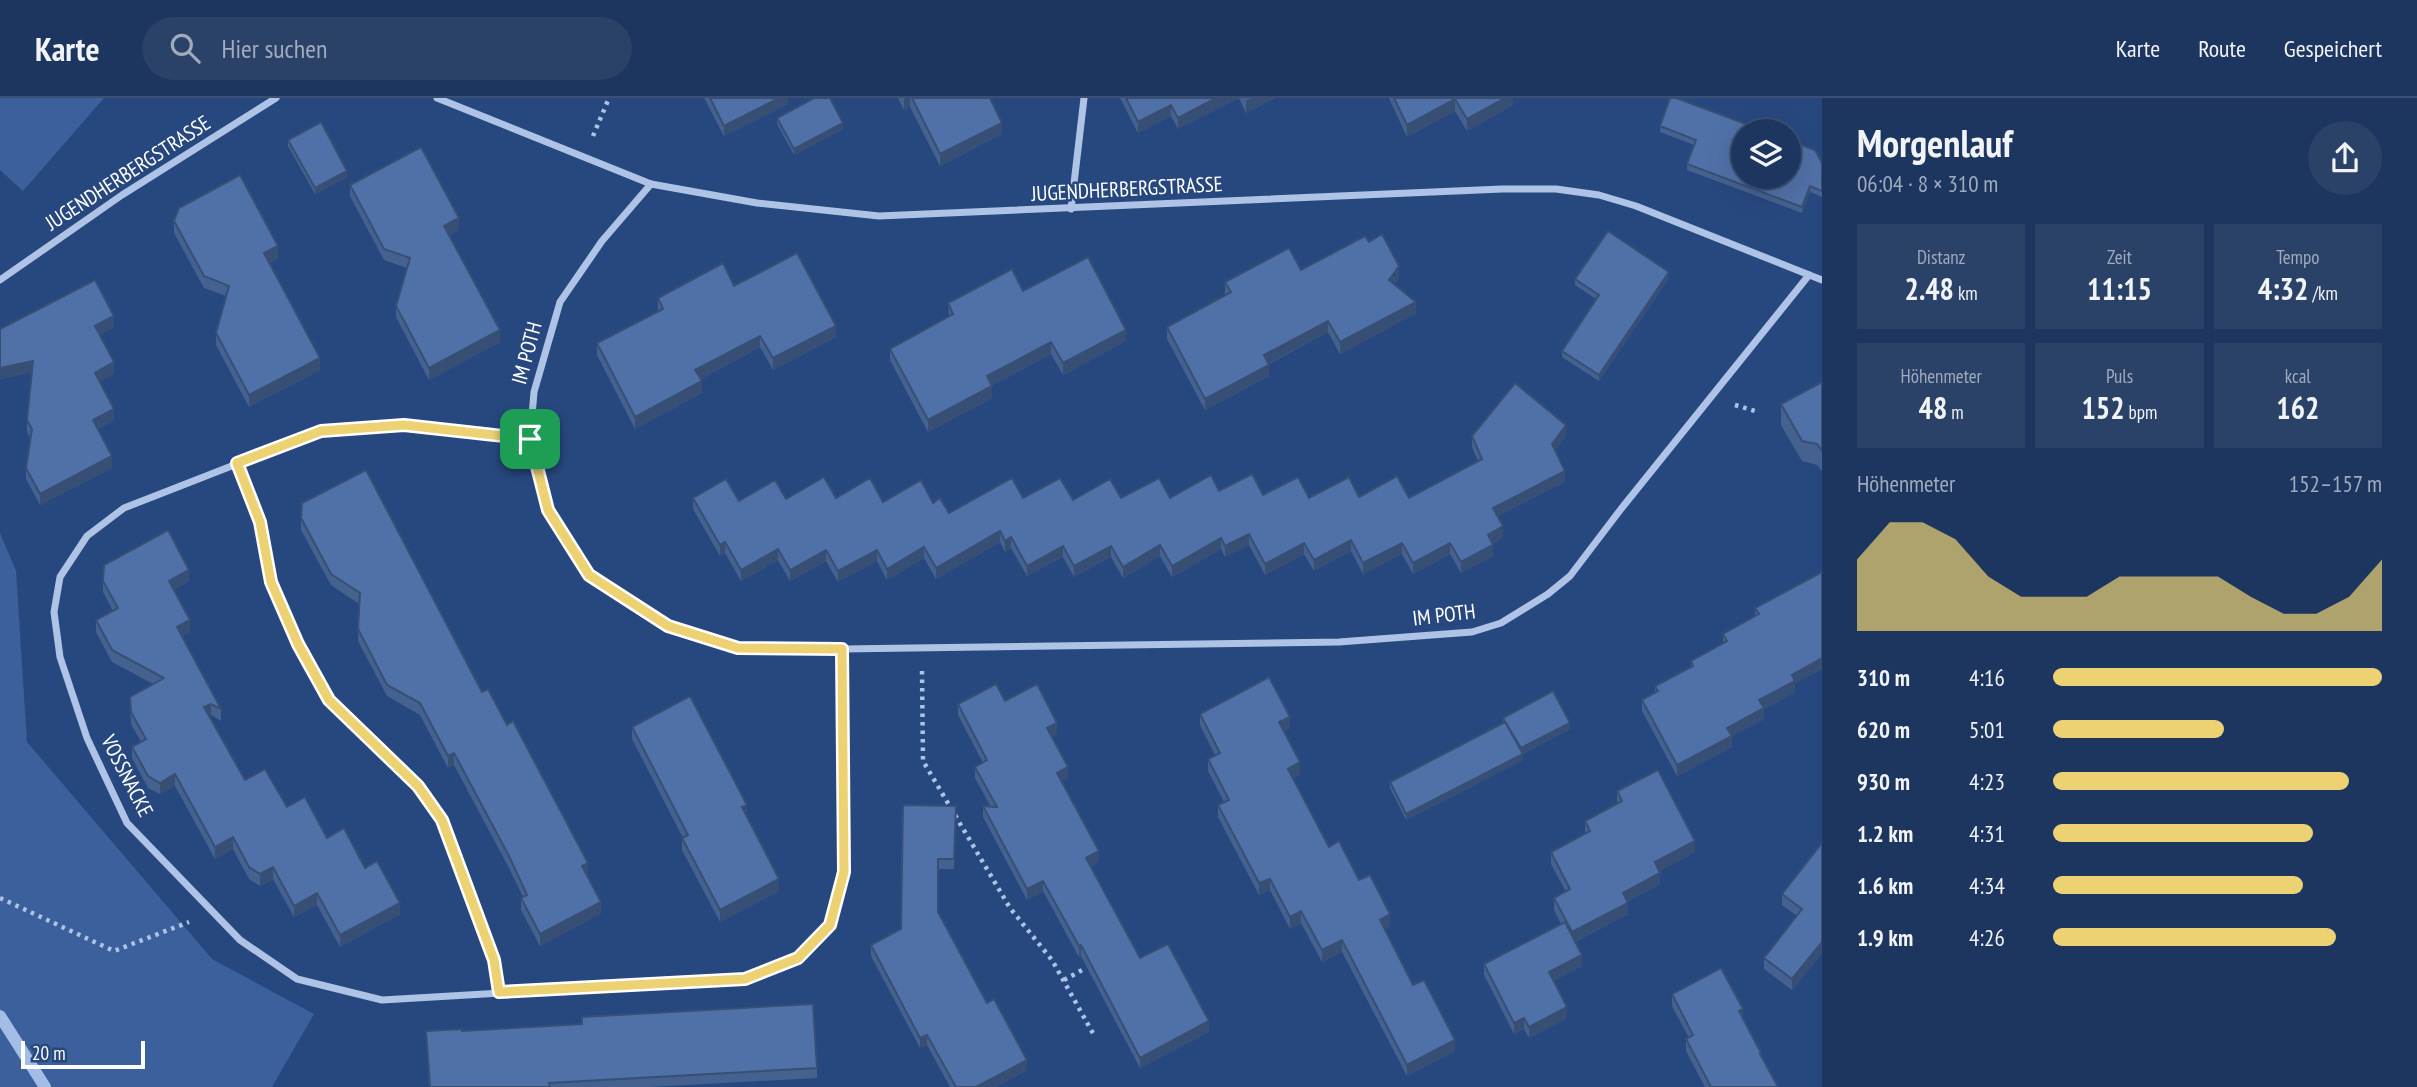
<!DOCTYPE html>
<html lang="de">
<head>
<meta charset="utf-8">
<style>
	body { margin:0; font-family:"PT Sans Narrow",sans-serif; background:#2a4168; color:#f1f3f6; height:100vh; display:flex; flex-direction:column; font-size:26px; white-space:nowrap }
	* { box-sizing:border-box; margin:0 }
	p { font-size:23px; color:#a0abbd }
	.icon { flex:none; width:38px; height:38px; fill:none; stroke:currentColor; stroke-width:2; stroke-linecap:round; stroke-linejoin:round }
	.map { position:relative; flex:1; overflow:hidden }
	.sheet { display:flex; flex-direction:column; background:#1d365f; width:595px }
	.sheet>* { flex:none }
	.fabs { position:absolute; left:1731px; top:21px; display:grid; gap:14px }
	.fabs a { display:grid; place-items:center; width:70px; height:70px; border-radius:50%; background:#1d365f; box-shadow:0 7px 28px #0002,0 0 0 2px #3b5074; font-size:35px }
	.scale { position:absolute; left:21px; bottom:18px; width:124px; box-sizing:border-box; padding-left:7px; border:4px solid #fff; border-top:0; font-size:19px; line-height:24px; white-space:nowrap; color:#fff; -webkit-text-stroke:5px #27487f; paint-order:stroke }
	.pin { position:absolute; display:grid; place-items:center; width:60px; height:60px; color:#fff; margin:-30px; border-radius:14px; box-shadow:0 4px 10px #0006 }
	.round { display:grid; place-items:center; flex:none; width:74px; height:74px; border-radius:37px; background:#2a4168 }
	.head { display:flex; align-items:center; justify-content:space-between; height:119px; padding:0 35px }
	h1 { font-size:38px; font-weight:600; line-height:52px }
	.metrics { display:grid; grid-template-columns:repeat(3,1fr); gap:10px; height:119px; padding:7px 35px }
	.metrics div { display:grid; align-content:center; border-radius:0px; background:#2a4168; text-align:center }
	.metrics b { font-size:30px; font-weight:600 }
	.metrics small { font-size:19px; font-weight:400 }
	.metrics p { font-size:19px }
	.chart { height:196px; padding:14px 35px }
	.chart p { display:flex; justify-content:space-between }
	.chart svg { width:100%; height:126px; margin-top:7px; fill:#edd274; opacity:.7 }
	ul { padding:0 35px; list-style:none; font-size:23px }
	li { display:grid; grid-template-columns:112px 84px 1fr; align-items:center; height:52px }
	li i { height:18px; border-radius:9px; background:#edd274 }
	header { display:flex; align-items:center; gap:42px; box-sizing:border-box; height:98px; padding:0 35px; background:#1d365f; border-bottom:2px solid #3b5074 }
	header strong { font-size:33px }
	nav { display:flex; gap:38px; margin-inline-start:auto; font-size:24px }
	.search { width:490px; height:63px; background:#2a4168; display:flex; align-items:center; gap:18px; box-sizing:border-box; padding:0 24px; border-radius:38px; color:#a0abbd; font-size:26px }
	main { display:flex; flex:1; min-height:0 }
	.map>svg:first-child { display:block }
	.green { fill:#3c609c }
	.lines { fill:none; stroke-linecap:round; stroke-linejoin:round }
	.stream { stroke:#a2bde6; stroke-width:12 }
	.path { stroke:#aec3e5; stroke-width:4.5; stroke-dasharray:3.5 5; stroke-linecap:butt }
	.minor { stroke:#aec3e5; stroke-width:7 }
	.wall { fill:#456190 }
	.shaded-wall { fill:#384f75 }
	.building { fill:#5071a7; stroke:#384f75; stroke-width:2 }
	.route-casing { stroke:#fff; stroke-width:14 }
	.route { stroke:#edd274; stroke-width:9 }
	.labels { text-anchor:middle; stroke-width:5; stroke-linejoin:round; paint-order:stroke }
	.street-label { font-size:21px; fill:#fff; stroke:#27487f }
</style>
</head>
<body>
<header>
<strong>Karte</strong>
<div class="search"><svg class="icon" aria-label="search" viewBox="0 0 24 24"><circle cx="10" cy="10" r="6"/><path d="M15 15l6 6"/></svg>Hier suchen</div>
<nav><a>Karte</a><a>Route</a><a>Gespeichert</a></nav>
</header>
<main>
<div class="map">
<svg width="1822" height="989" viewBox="0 0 1822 989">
	<rect width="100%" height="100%" fill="#27487f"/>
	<!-- green -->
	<g class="green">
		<path d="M0 0H104L23 93 0 72Z"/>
		<path d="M0 435 16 473 27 644 212 861 314 916 272 989H0Z"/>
	</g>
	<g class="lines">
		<!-- stream -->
		<path class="stream" d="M0 918 45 989"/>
		<!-- path -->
		<g class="path">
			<path d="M593 38 609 0"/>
			<path d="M1735 307 1755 313"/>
			<path d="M922 573 923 663 1010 810 1052 862 1095 939"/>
			<path d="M0 800 114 853 189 824"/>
			<path d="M1064 882 1084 871"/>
		</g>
		<!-- minor -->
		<g class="minor">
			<path d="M437 0 651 86 757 105 879 118 1502 91H1556L1599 97 1636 108 1822 182"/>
			<path d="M651 86 602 143 560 204 534 294 530 341 548 412 589 477 668 528 738 550 842 551 1339 544 1472 534 1501 525 1548 496 1570 478 1621 411 1809 177"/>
			<path d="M1071 111 1084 0"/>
			<path d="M0 182 122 97 276 0"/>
			<path d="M530 341 404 326 321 333 124 410 87 438 60 479 54 514 60 559 87 640 127 725 240 842 297 881 382 902 745 881 798 860 830 826 844 774 842 551"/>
			<path d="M237 365 260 424 271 483 298 546 329 602 418 688 442 721 493 862 499 894"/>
		</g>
	</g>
	<!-- wall -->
	<g class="wall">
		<path d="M704 0H788V6L724 38Z"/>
		<path d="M898 0H990L1002 36 940 68 910 9 904 12Z"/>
		<path d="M1120 0H1275L1246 15 1239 0 1178 31 1171 18 1138 35Z"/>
		<path d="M1389 0H1513V7L1467 33 1455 13 1407 39Z"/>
		<path d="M777 20 843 31 794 57 777 26Z"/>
		<path d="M1660 28 1822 65V99L1810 94 1802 115 1687 72V66L1694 47 1660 34Z"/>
		<path d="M288 42 347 79 315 96 288 48Z"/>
		<path d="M350 87 459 132 449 137 500 244 429 282 396 219V208L407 170 384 162 350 98Z"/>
		<path d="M174 123 278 160 269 165 320 272 249 309 216 247V235L226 198 204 190 174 135Z"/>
		<path d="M1369 144 1399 180 1394 186 1416 215 1340 256 1328 234 1269 266V278L1205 312 1167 241V229L1225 197V184L1301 172Z"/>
		<path d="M1669 180 1599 283 1562 259V253L1596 201 1575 187V181Z"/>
		<path d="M734 188 836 239 773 272 760 249 701 281 702 295 635 331 597 257V245L658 213V200Z"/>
		<path d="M1023 193 1126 243 1063 277 1051 256 991 288 992 300 928 334 890 262V251L949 218 948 205Z"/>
		<path d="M114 229 99 237 114 276 99 283 114 322 98 331 112 370 40 407 26 381V370L30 340 27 333V322L32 274 0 281V231Z"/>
		<path d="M1822 284V373L1817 367 1802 363 1781 327V306Z"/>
		<path d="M1472 338H1566L1555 353 1565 384 1498 418 1503 439 1492 446 1493 458 1461 475 1450 456 1413 476 1402 456 1363 476 1351 453 1314 473 1304 456 1265 477 1249 447 1225 459 1221 451 1172 479 1160 458 1123 480 1111 459 1074 479 1063 459 1027 478 1011 450 1005 454 1000 444 936 481 924 460 887 482 877 463 838 484 826 463 790 483 778 462 741 483 725 455 720 458 693 411V400L739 403 836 400 883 404 933 405 949 415 1023 400 1073 402 1121 400H1170L1219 393 1309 400 1359 399 1409 400 1478 363 1472 349Z"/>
		<path d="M301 420 482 594 588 776 587 777 601 815 540 848 521 812V800L523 799 510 772 454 667 448 670 420 617 387 598 358 543 359 506 331 487 301 432Z"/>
		<path d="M103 483H189L174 492 190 534 182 538 221 611V623L211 617 209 618 245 682 287 709 365 770 400 816 340 849 317 807 294 819 273 781 260 788 249 781 233 751 215 761 175 688 160 696 148 690 132 660V649L141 644 131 626 130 599 153 586 112 564 96 534V522L113 513 103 494Z"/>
		<path d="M1755 510 1795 586V594L1764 611V621L1732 638V649L1677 678 1642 613V602L1655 595V588L1691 569V563L1723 545V536L1755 518Z"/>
		<path d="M1005 603 1057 636 1051 639 1068 680 1062 683 1099 763 1091 768 1140 860 1209 934 1140 970 1081 858 1079 859 1043 793 1027 802 983 719V708L991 709 975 680V669L983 665 958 617V606Z"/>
		<path d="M1200 616 1290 630 1283 633 1300 676 1293 680 1329 749 1359 782 1390 828 1384 831 1413 887 1455 953 1407 978 1342 854 1322 864 1301 825 1290 831 1270 792 1259 797 1218 719V707L1224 704 1208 673V661L1215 657 1200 627Z"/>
		<path d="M1503 620 1570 631 1523 656V662L1406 722 1390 690V684L1503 625Z"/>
		<path d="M632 629 747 717 779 793 720 824 682 752V740H683L632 641Z"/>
		<path d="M1617 693 1695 754 1660 773V786L1627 804 1628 816 1575 844 1582 868 1553 883 1567 920 1529 940 1524 931 1514 936 1484 877V866L1561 826 1554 812V800L1566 794 1551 766V754L1585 736V723L1617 705Z"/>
		<path d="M956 708 954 771H938V814L987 905 1027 972 996 989H950L927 947 920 950 871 858V847L901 831Z"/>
		<path d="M1822 745V855L1792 892 1764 871V860L1797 818 1782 807V796Z"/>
		<path d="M1672 896 1743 921 1761 960 1778 989H1705L1686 953V941L1689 940 1672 908Z"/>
		<path d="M426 933H462L817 970V980L651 989H429Z"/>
	</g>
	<!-- shaded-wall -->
	<g class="shaded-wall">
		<path d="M779 0H788V6L724 38V28Z"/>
		<path d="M906 0H910V9L904 12V1Z"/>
		<path d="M1216 0H1239L1178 31V20Z"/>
		<path d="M1252 0H1275L1246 15V3Z"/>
		<path d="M1505 0H1513V7L1467 33V21Z"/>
		<path d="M1455 1V13L1407 39V27Z"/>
		<path d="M1171 7V18L1138 35V24Z"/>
		<path d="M843 25V31L794 57V51Z"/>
		<path d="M1002 25V36L940 68V56Z"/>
		<path d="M347 73V79L315 96V90Z"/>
		<path d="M1810 88V94L1802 115V109Z"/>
		<path d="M459 120V132L444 139V128Z"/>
		<path d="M278 148V160L264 167V155Z"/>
		<path d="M1399 168V180L1389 193V182Z"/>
		<path d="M1669 174V180L1599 283V277Z"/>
		<path d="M1416 204V215L1340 256V244Z"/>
		<path d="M114 218V229L95 240V228Z"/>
		<path d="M1328 223V234L1264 268V257Z"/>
		<path d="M836 228V239L773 272V260Z"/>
		<path d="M500 232V244L429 282V270Z"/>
		<path d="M1126 232V243L1063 277V265Z"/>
		<path d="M760 238V249L695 284V272Z"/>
		<path d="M1051 244V256L987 290V278Z"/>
		<path d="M320 260V272L249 309V297Z"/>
		<path d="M33 263V274L0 281V270Z"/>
		<path d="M114 264V276L95 286V275Z"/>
		<path d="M1269 267V278L1205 312V301Z"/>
		<path d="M702 283V295L635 331V319Z"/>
		<path d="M992 288V300L928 334V322Z"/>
		<path d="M114 311V322L93 333V322Z"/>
		<path d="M1566 327V338L1552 357V346Z"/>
		<path d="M112 358V370L40 407V396Z"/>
		<path d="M1565 373V384L1493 421V410Z"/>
		<path d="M1503 428V439L1488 448V437Z"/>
		<path d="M1000 433V444L936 481V470Z"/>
		<path d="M1249 436V447L1225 459V448Z"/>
		<path d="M1011 439V450L1005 454V443Z"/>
		<path d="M1221 440V451L1172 479V468Z"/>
		<path d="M1351 442V453L1314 473V462Z"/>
		<path d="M725 444V455L720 458V447Z"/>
		<path d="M1304 445V456L1265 477V466Z"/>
		<path d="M1402 445V456L1363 476V465Z"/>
		<path d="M1450 445V456L1413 476V465Z"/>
		<path d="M1160 447V458L1123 480V469Z"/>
		<path d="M1493 447V458L1461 475V464Z"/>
		<path d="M1063 448V459L1027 478V468Z"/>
		<path d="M1111 448V459L1074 479V468Z"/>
		<path d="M924 449V460L887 482V471Z"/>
		<path d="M778 451V462L741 483V472Z"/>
		<path d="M826 452V463L790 483V472Z"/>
		<path d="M877 452V463L838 484V473Z"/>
		<path d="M189 472V483L169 495V483Z"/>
		<path d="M190 522V534L177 541V529Z"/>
		<path d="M1822 560V571L1795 586V594L1764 611V621L1732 638V649L1677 678V667L1727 630 1792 577Z"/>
		<path d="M211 606V617L204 621V609Z"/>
		<path d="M1290 619V630L1279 636V624Z"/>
		<path d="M1057 625V636L1047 641V630Z"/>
		<path d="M1570 625V631L1523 656V662L1406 722V716L1521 656V650Z"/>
		<path d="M454 655V667L448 670V658Z"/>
		<path d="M1300 664V676L1288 682V671Z"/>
		<path d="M1068 669V680L1057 686V675Z"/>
		<path d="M175 676V688L160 696V685Z"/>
		<path d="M747 707V718L742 709Z"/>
		<path d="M233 739V751L215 761V749Z"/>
		<path d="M1695 743V754L1655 776V764Z"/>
		<path d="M1099 753V763L1086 770V760Z"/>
		<path d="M588 765V776L582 780V768Z"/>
		<path d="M273 769V781L260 788V776Z"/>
		<path d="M1660 775V786L1623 806V795Z"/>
		<path d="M779 781V793L720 824V812Z"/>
		<path d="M1270 781V792L1259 797V785Z"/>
		<path d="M1043 783V793L1027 802V791Z"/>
		<path d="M317 795V807L294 819V808Z"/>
		<path d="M601 804V815L540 848V836Z"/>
		<path d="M400 805V816L340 849V837Z"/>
		<path d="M1628 805V816L1572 845V834Z"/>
		<path d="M1301 813V825L1290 831V819Z"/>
		<path d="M1390 816V828L1380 834V822Z"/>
		<path d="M1342 842V854L1322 864V852Z"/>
		<path d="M1822 844V855L1792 892V881Z"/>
		<path d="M1081 847V858L1079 859V848Z"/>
		<path d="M1582 857V868L1549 885V874Z"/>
		<path d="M1567 909V920L1529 940V929Z"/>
		<path d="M1743 911V923L1739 913Z"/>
		<path d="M1524 920V931L1514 936V925Z"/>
		<path d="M1209 923V934L1140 970V960Z"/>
		<path d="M927 937V947L920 950V940Z"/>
		<path d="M1455 942V953L1407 978V967Z"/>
		<path d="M1027 962V972L996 989H976Z"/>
	</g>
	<!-- building -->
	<g class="building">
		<path d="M710 0H779L724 28Z"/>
		<path d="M814 0H830L843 25 794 51 777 20Z"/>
		<path d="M912 0H990L1002 25 940 56Z"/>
		<path d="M1126 0H1216L1178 20 1171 7 1138 24Z"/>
		<path d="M1394 0H1505L1467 21 1455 1 1407 27Z"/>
		<path d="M1670 0H1676L1765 33H1743V79H1788V42L1815 52 1822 65V93L1810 88 1802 109 1687 66 1696 42 1660 28Z"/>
		<path d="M321 24 347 73 315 90 288 42Z"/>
		<path d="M421 49 459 120 444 128 500 232 429 270 396 208 410 160 384 151 350 87Z"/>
		<path d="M240 77 278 148 264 155 320 260 249 297 216 235 229 188 204 178 174 123 179 110Z"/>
		<path d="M1608 133 1669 174 1599 277 1562 253 1599 197 1575 181Z"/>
		<path d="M1382 136 1399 168 1389 182 1416 204 1340 244 1328 223 1264 257 1269 267 1205 301 1167 229 1231 194 1225 184 1289 150 1301 172 1365 138 1369 144Z"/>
		<path d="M797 155 836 228 773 260 760 238 695 272 702 283 635 319 597 245 663 211 658 200 723 165 734 188Z"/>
		<path d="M1088 159 1126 232 1063 265 1051 244 987 278 992 288 928 322 890 251 953 216 948 205 1012 171 1023 193Z"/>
		<path d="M95 182 114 218 95 228 114 264 95 275 114 311 93 322 112 358 40 396 26 370 32 331 27 322 33 263 0 270V231Z"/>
		<path d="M1822 284V353L1817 346 1802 343 1781 306Z"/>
		<path d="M1515 285 1566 327 1552 346 1565 373 1493 410 1503 428 1488 437 1493 447 1461 464 1450 445 1413 465 1402 445 1363 465 1351 442 1314 462 1304 445 1265 466 1249 436 1225 448 1221 440 1172 468 1160 447 1123 469 1111 448 1074 468 1063 448 1027 468 1011 439 1005 443 1000 433 936 470 924 449 887 471 877 452 838 473 826 452 790 472 778 451 741 472 725 444 720 447 693 400 726 381 739 403 775 382 786 401 824 379 836 400 870 380 883 404 921 382 933 405 940 400 949 415 1012 380 1023 400 1060 380 1073 402 1110 381 1121 400 1159 380 1170 400 1211 377 1219 393 1252 376 1263 397 1298 379 1309 400 1349 379 1359 399 1397 378 1409 400 1482 361 1472 338Z"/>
		<path d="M366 372 482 594 488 591 507 627 513 623 588 765 582 768 601 804 540 836 521 800 527 797 510 760 454 655 448 658 420 605 387 587 358 531 360 495 331 476 301 420 302 405Z"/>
		<path d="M168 432 189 472 169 483 190 522 177 529 221 611 211 606 204 609 245 682 265 671 287 709 305 699 327 740 344 730 365 770 377 763 400 805 340 837 317 795 294 808 273 769 260 776 249 769 233 739 215 749 175 676 160 685 148 678 132 649 146 641 131 614 130 599 164 580 112 552 96 522 118 510 103 483 104 467Z"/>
		<path d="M1822 474V560L1792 577 1795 583 1759 602 1764 610 1727 630 1732 638 1677 667 1642 602 1658 593 1655 588 1693 568 1691 563 1727 543 1723 536 1759 516 1755 510Z"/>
		<path d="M1269 579 1290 619 1279 624 1300 664 1288 671 1329 749 1339 743 1359 782 1370 777 1390 816 1380 822 1413 887 1424 882 1455 942 1407 967 1342 842 1322 852 1301 813 1290 819 1270 781 1259 785 1218 707 1229 702 1208 661 1220 655 1200 616Z"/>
		<path d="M996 586 1005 603 1037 586 1057 625 1047 630 1068 669 1057 675 1099 753 1086 760 1140 860 1168 846 1209 923 1140 960 1081 847 1079 848 1043 783 1027 791 983 708 997 709 975 669 987 662 958 606Z"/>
		<path d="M1553 593 1570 625 1521 650 1503 620Z"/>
		<path d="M690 598 747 707 742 709 779 781 720 812 682 740 688 737 632 629Z"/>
		<path d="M1505 624 1523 656 1406 716 1390 684Z"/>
		<path d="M1658 672 1695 743 1655 764 1660 775 1623 795 1628 805 1572 834 1554 800 1570 791 1551 754 1590 733 1585 723 1622 703 1617 693Z"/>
		<path d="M903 707 956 708 954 761H938V814L987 905 994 901 1027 962 976 989H956L927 937 920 940 871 847 901 831Z"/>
		<path d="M1822 745V844L1792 881 1764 860 1802 811 1782 796Z"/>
		<path d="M1565 824 1582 857 1549 874 1567 909 1529 929 1524 920 1514 925 1484 866Z"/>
		<path d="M1721 870 1743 911 1739 913 1761 955 1760 956 1778 989H1711L1686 941 1693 937 1672 896Z"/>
		<path d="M813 906 817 970 549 985 550 989H430L426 933 462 931V933L582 926V919Z"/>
	</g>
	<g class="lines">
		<defs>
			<path id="route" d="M404 327 530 341 548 412 589 477 668 528 738 550 842 551 844 774 830 827 798 860 745 881 499 894 494 862 442 722 418 688 329 602 298 546 271 484 260 424 237 365 321 333Z"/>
		</defs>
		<!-- route casing -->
		<use href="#route" class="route-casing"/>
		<!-- route -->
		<use href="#route" class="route"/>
	</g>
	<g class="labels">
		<!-- street labels -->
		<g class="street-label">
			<text transform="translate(128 75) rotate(-33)" y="7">JUGENDHERBERGSTRASSE</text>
			<text transform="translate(1127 91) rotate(-3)" y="7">JUGENDHERBERGSTRASSE</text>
			<text transform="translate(527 255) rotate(-75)" y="7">IM POTH</text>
			<text transform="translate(1444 517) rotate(-7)" y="7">IM POTH</text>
			<text transform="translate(127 678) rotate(63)" y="7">VOSSNACKE</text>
		</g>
	</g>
</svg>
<div class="fabs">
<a><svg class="icon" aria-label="layers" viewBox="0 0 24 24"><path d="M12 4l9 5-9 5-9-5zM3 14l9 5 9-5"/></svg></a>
</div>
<div class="scale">20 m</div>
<div class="pin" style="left:530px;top:341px;background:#1e9e55"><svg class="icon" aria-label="arrive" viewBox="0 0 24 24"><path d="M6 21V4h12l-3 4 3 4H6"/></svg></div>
</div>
<section class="sheet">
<div class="head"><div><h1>Morgenlauf</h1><p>06:04 · 8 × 310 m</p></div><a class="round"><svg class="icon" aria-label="share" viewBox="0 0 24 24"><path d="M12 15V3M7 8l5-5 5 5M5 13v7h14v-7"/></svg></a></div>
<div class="metrics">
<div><p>Distanz</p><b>2.48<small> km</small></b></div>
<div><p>Zeit</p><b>11:15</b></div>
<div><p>Tempo</p><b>4:32<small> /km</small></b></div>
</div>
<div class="metrics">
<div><p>Höhenmeter</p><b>48<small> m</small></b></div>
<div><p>Puls</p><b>152<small> bpm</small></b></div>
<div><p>kcal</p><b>162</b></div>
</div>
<div class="chart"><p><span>Höhenmeter</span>152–157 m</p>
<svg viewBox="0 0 160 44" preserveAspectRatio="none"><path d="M0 44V19L10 6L20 6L30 12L40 25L50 32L60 32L70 32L80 25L90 25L100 25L110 25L120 32L130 38L140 38L150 32L160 19V44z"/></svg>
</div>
<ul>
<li><b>310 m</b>4:16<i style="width:100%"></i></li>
<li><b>620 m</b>5:01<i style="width:52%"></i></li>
<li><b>930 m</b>4:23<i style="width:90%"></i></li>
<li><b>1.2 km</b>4:31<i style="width:79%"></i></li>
<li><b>1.6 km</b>4:34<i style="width:76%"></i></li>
<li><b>1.9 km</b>4:26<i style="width:86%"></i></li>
</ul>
</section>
</main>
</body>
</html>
